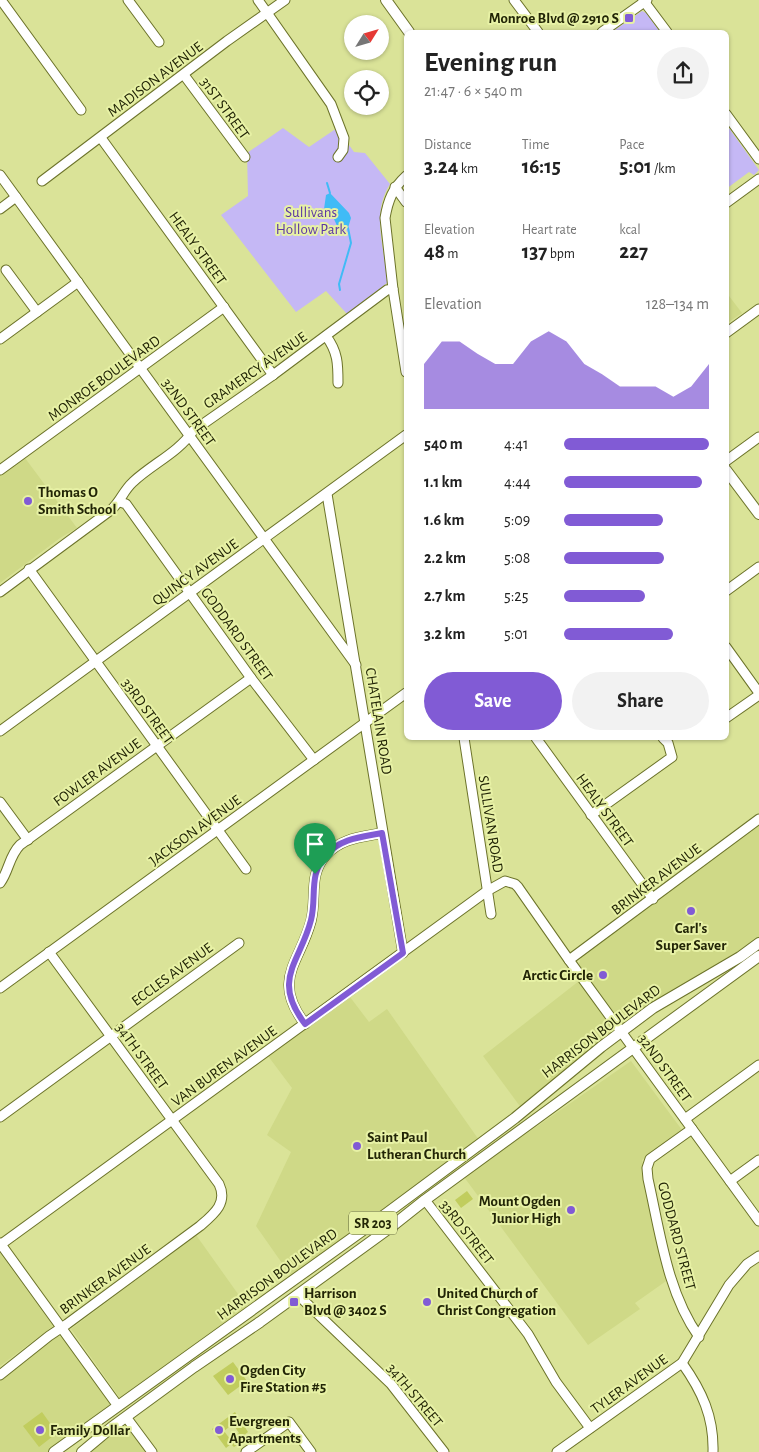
<!DOCTYPE html>
<html lang="en">
<head>
<meta charset="utf-8">
<style>
	body { margin:0; font-family:"Alegreya Sans",sans-serif; background:#f2f2f2; color:#222; height:100vh; display:flex; flex-direction:column; font-size:19px; white-space:nowrap }
	* { box-sizing:border-box; margin:0 }
	p { font-size:16px; color:#767676 }
	.icon { flex:none; width:28px; height:28px; fill:none; stroke:currentColor; stroke-width:2; stroke-linecap:round; stroke-linejoin:round }
	.map { position:relative; flex:1; overflow:hidden }
	.panel { position:absolute; left:404px; top:30px; width:325px; height:710px; display:flex; flex-direction:column; background:#fff; border-radius:8px; box-shadow:0 1px 4px #0004 }
	.panel>* { flex:none }
	.needle { width:32px; rotate:53deg }
	.tools { position:absolute; left:344px; top:15px; display:grid; gap:10px }
	.tools a { display:grid; place-items:center; width:45px; height:45px; border-radius:50%; background:#fff; box-shadow:0 1px 4px #0004; font-size:25px }
	.pin { position:absolute; display:grid; place-items:center; width:42px; height:42px; color:#fff; margin:-51px -21px; border-radius:50% 50% 50% 0; rotate:-45deg; box-shadow:0 0 5px #0007 }
	.pin .icon { rotate:45deg }
	.round { display:grid; place-items:center; flex:none; width:52px; height:52px; border-radius:26px; background:#f2f2f2 }
	.head { display:flex; align-items:center; justify-content:space-between; height:85px; padding:0 20px }
	h1 { font-size:28px; font-weight:700; line-height:38px }
	.stats { display:grid; grid-template-columns:repeat(3,1fr); gap:8px; height:85px; padding:5px 20px }
	.stats div { display:grid; align-content:center }
	.stats b { font-size:21px; font-weight:700 }
	.stats small { font-size:14px; font-weight:400 }
	.stats p { font-size:14px }
	.chart { height:140px; padding:10px 20px }
	.chart p { display:flex; justify-content:space-between }
	.chart svg { width:100%; height:90px; margin-top:5px; fill:#815bd5; opacity:.7 }
	.cta { display:flex; gap:10px; margin-top:auto; padding:10px 20px }
	.cta a { flex:1; height:58px; border-radius:30px; background:#815bd5; color:#fff; font-size:20px; font-weight:700; line-height:58px; text-align:center }
	.cta a+a { background:#f2f2f2; color:#222 }
	ul { padding:0 20px; list-style:none; font-size:16px }
	li { display:grid; grid-template-columns:80px 60px 1fr; align-items:center; height:38px }
	li i { height:12px; border-radius:6px; background:#815bd5 }
	.map>svg:first-child { display:block }
	.built { fill:#cfd987 }
	.green { fill:#c5b8f5 }
	.water { fill:#40bbf6 }
	.lines { fill:none; stroke-linecap:round; stroke-linejoin:round }
	.stream { stroke:#40bbf6; stroke-width:2 }
	.building { fill:#c1cd5e; fill-rule:evenodd }
	.minor-casing { stroke:#6c732a; stroke-width:11 }
	.major-casing { stroke:#6c732a; stroke-width:12 }
	.minor { stroke:#fff; stroke-width:9 }
	.major { stroke:#fff; stroke-width:10 }
	.route-casing { stroke:#fff; stroke-width:10 }
	.route { stroke:#815bd5; stroke-width:6 }
	.poi-dot { fill:#815bd5; stroke:#e7f1a5; stroke-width:2 }
	.labels { text-anchor:middle; stroke-width:4; stroke-linejoin:round; paint-order:stroke }
	.shield { fill:#e7f1a5; stroke:#5d6236; stroke-width:1 }
	.shield-label { font-size:14px; font-weight:bold; fill:#222506 }
	.poi-label { font-size:15px; font-weight:bold; fill:#222506; stroke:#e7f1a5; text-anchor:start }
	.street-label { font-size:15px; fill:#222506; stroke:#e7f1a5 }
	.park-label { font-size:15px; fill:#5c36a3; stroke:#e7f1a5 }
</style>
</head>
<body>
<div class="map">
<svg width="759" height="1452" viewBox="0 0 759 1452">
	<rect width="100%" height="100%" fill="#dae398"/>
	<!-- built -->
	<g class="built">
		<path d="M726 292 742 313 726 324V318L729 316 726 313Z"/>
		<path d="M25 458 77 528 60 538 0 583V471L2 474Z"/>
		<path d="M759 823V937L632 1030 626 1029 579 964 581 957 695 869 741 838Z"/>
		<path d="M579 981 617 1034 522 1109 483 1056Z"/>
		<path d="M350 997 369 1022 387 1009 479 1140 291 1276 256 1226 291 1152 267 1135 292 1088 268 1056Z"/>
		<path d="M631 1061 682 1130 642 1160 669 1279 635 1303 640 1309 588 1345 464 1177Z"/>
		<path d="M196 1235 248 1308 123 1398H120L71 1329Z"/>
		<path d="M0 1253 53 1326 0 1366Z"/>
		<path d="M57 1336 62 1337 110 1403V1407L49 1452H0V1378Z"/>
		<path d="M126 1425 146 1452H88Z"/>
	</g>
	<!-- green -->
	<g class="green">
		<path d="M642 11 646 13 660 32H612Z"/>
		<path d="M726 124 759 170 754 175 749 172 726 189Z"/>
		<path d="M283 128 309 147 337 128 354 152 365 153 390 184C370 216 386 249 387 283L347 314 326 291 296 312 221 215 248 196 247 153Z"/>
	</g>
	<!-- water -->
	<path class="water" d="M330 193 349 213 351 218 348 228H338L334 219 328 215 324 209 326 195Z"/>
	<g class="lines">
		<!-- stream -->
		<g class="stream">
			<path d="M327 183 330 193"/>
			<path d="M340 290 339 284 351 243 348 228"/>
		</g>
	</g>
	<!-- building -->
	<g class="building">
		<path d="M467 1191 473 1199 461 1208 455 1200Z"/>
		<path d="M233 1362 247 1381 228 1395 213 1376Z"/>
		<path d="M42 1412 57 1433 39 1447 23 1426Z"/>
		<path d="M235 1412 248 1432 243 1436 245 1439 234 1447 231 1444 226 1448 212 1429ZM233 1424 239 1433 230 1439 224 1431Z"/>
	</g>
	<g class="lines">
		<defs>
			<g id="minor">
				<path d="M1 0 81 110"/>
				<path d="M128 0 159 42"/>
				<path d="M258 0 331 104 344 138 343 150 338 157"/>
				<path d="M514 0 538 32"/>
				<path d="M643 0 667 32"/>
				<path d="M602 32 647 0"/>
				<path d="M184 75 245 157"/>
				<path d="M726 114 759 159"/>
				<path d="M101 138 273 375"/>
				<path d="M0 175 356 665"/>
				<path d="M406 176C393 188 388 200 385 218L393 289 406 372"/>
				<path d="M42 181 227 41 285 0"/>
				<path d="M395 187 406 202"/>
				<path d="M726 203 759 179"/>
				<path d="M0 209 16 197"/>
				<path d="M6 270 37 312"/>
				<path d="M726 333 759 309"/>
				<path d="M326 336C338 352 338 364 338 383"/>
				<path d="M0 339 78 282"/>
				<path d="M726 461 759 437"/>
				<path d="M0 470 224 307"/>
				<path d="M327 494 403 953"/>
				<path d="M120 502 126 504 251 678 314 760"/>
				<path d="M29 569 246 869"/>
				<path d="M726 591 759 567"/>
				<path d="M0 592 111 510C121 501 123 491 133 482 152 464 178 453 193 431L273 375 387 290 393 289"/>
				<path d="M726 647 759 693"/>
				<path d="M726 718 759 695"/>
				<path d="M0 731 406 435"/>
				<path d="M464 738 491 914"/>
				<path d="M536 738 653 899"/>
				<path d="M0 802 28 840"/>
				<path d="M591 815 672 757 668 743 663 738"/>
				<path d="M0 883C9 871 9 856 20 845L251 678"/>
				<path d="M569 960 759 819"/>
				<path d="M0 988 406 693"/>
				<path d="M305 1024C271 979 300 963 311 921 317 897 308 875 326 855 341 838 362 837 382 833"/>
				<path d="M0 1117 239 943"/>
				<path d="M685 1119 759 1065"/>
				<path d="M692 1129 650 1159 647 1168 648 1179C660 1232 667 1292 699 1337"/>
				<path d="M730 1181 759 1160"/>
				<path d="M425 1200 528 1334 556 1382 590 1428"/>
				<path d="M0 1243 118 1406"/>
				<path d="M0 1245 487 891 505 881 515 884 518 887 569 960 759 1221"/>
				<path d="M298 1295 391 1384 444 1452"/>
				<path d="M682 1363C702 1391 714 1417 713 1452"/>
				<path d="M0 1375 49 1336 67 1324 200 1226C214 1214 228 1203 219 1184L49 952"/>
				<path d="M126 1417 152 1452"/>
				<path d="M246 1452 289 1422 311 1452"/>
				<path d="M557 1452 682 1363 729 1285 747 1264 759 1256"/>
			</g>
			<g id="major">
				<path d="M386 0 409 32"/>
				<path d="M726 470 759 514"/>
				<path d="M54 1452 387 1213 515 1118 601 1047 653 1008 740 957 759 943"/>
				<path d="M82 1452 112 1427 194 1367 260 1322 391 1227 425 1200 759 956"/>
			</g>
		</defs>
		<!-- minor casing -->
		<use href="#minor" class="minor-casing"/>
		<!-- major casing -->
		<use href="#major" class="major-casing"/>
		<!-- minor -->
		<use href="#minor" class="minor"/>
		<!-- major -->
		<use href="#major" class="major"/>
	</g>
	<g class="lines">
		<defs>
			<path id="route" d="M382 833 403 953 305 1024C271 979 300 963 311 920 317 897 308 875 326 855 341 838 362 837 382 833Z"/>
		</defs>
		<!-- route casing -->
		<use href="#route" class="route-casing"/>
		<!-- route -->
		<use href="#route" class="route"/>
	</g>
	<!-- markers -->
	<g class="poi-dot">
		<rect x="624" y="13" width="10" height="10" rx="2.5"/>
		<circle cx="28" cy="501" r="5"/>
		<circle cx="691" cy="911" r="5"/>
		<circle cx="603" cy="975" r="5"/>
		<circle cx="357" cy="1146" r="5"/>
		<circle cx="571" cy="1210" r="5"/>
		<rect x="289" y="1297" width="10" height="10" rx="2.5"/>
		<circle cx="427" cy="1302" r="5"/>
		<circle cx="230" cy="1379" r="5"/>
		<circle cx="40" cy="1430" r="5"/>
		<circle cx="219" cy="1430" r="5"/>
	</g>
	<g class="labels">
		<!-- shield labels -->
		<rect class="shield" x="349" y="1211.5" width="48" height="23" rx="4"/>
		<g class="shield-label">
			<text x="373" y="1228">SR 203</text>
		</g>
		<!-- poi labels -->
		<g class="poi-label">
			<text x="619" y="23" text-anchor="end">Monroe Blvd @ 2910 S</text>
			<text x="38" y="497">Thomas O<tspan x="38" dy="17">Smith School</tspan></text>
			<text x="691" y="933" text-anchor="middle">Carl's<tspan x="691" dy="17">Super Saver</tspan></text>
			<text x="593" y="980" text-anchor="end">Arctic Circle</text>
			<text x="367" y="1142">Saint Paul<tspan x="367" dy="17">Lutheran Church</tspan></text>
			<text x="561" y="1206" text-anchor="end">Mount Ogden<tspan x="561" dy="17">Junior High</tspan></text>
			<text x="304" y="1298">Harrison<tspan x="304" dy="17">Blvd @ 3402 S</tspan></text>
			<text x="437" y="1298">United Church of<tspan x="437" dy="17">Christ Congregation</tspan></text>
			<text x="240" y="1375">Ogden City<tspan x="240" dy="17">Fire Station #5</tspan></text>
			<text x="229" y="1426">Evergreen<tspan x="229" dy="17">Apartments</tspan></text>
			<text x="50" y="1435">Family Dollar</text>
		</g>
		<!-- street labels -->
		<g class="street-label">
			<text transform="translate(155 79) rotate(-37)" y="5">MADISON AVENUE</text>
			<text transform="translate(225 108) rotate(54)" y="5">31ST STREET</text>
			<text transform="translate(198 248) rotate(54)" y="5">HEALY STREET</text>
			<text transform="translate(255 370) rotate(-35)" y="5">GRAMERCY AVENUE</text>
			<text transform="translate(104 378) rotate(-36)" y="5">MONROE BOULEVARD</text>
			<text transform="translate(189 412) rotate(54)" y="5">32ND STREET</text>
			<text transform="translate(195 572) rotate(-36)" y="5">QUINCY AVENUE</text>
			<text transform="translate(237 634) rotate(54)" y="5">GODDARD STREET</text>
			<text transform="translate(148 711) rotate(54)" y="5">33RD STREET</text>
			<text transform="translate(379 721) rotate(81)" y="5">CHATELAIN ROAD</text>
			<text transform="translate(97 772) rotate(-36)" y="5">FOWLER AVENUE</text>
			<text transform="translate(605 810) rotate(54)" y="5">HEALY STREET</text>
			<text transform="translate(491 824) rotate(81)" y="5">SULLIVAN ROAD</text>
			<text transform="translate(195 830) rotate(-36)" y="5">JACKSON AVENUE</text>
			<text transform="translate(656 879) rotate(-37)" y="5">BRINKER AVENUE</text>
			<text transform="translate(172 974) rotate(-36)" y="5">ECCLES AVENUE</text>
			<text transform="translate(601 1031) rotate(-37)" y="5">HARRISON BOULEVARD</text>
			<text transform="translate(142 1056) rotate(54)" y="5">34TH STREET</text>
			<text transform="translate(224 1066) rotate(-36)" y="5">VAN BUREN AVENUE</text>
			<text transform="translate(665 1068) rotate(54)" y="5">32ND STREET</text>
			<text transform="translate(467 1232) rotate(52)" y="5">33RD STREET</text>
			<text transform="translate(677 1236) rotate(75)" y="5">GODDARD STREET</text>
			<text transform="translate(277 1274) rotate(-36)" y="5">HARRISON BOULEVARD</text>
			<text transform="translate(105 1279) rotate(-36)" y="5">BRINKER AVENUE</text>
			<text transform="translate(629 1384) rotate(-36)" y="5">TYLER AVENUE</text>
			<text transform="translate(415 1395) rotate(50)" y="5">34TH STREET</text>
		</g>
		<!-- park labels -->
		<g class="park-label">
			<text x="311" y="217">Sullivans<tspan x="311" dy="17">Hollow Park</tspan></text>
		</g>
	</g>
</svg>
<div class="tools">
<a><svg class="needle" viewBox="-14 -14 28 28"><path d="M0-13l5 13h-10z" fill="#e53935"/><path d="M0 13l5-13h-10z" fill="#767676"/></svg></a>
<a><svg class="icon" aria-label="locate" viewBox="0 0 24 24"><circle cx="12" cy="12" r="6"/><path d="M12 2v4M12 18v4M2 12h4M18 12h4"/></svg></a>
</div>
<div class="pin" style="left:315px;top:874px;background:#1e9e55"><svg class="icon" aria-label="arrive" viewBox="0 0 24 24"><path d="M6 21V4h12l-3 4 3 4H6"/></svg></div>
<section class="panel">
<div class="head"><div><h1>Evening run</h1><p>21:47 · 6 × 540 m</p></div><a class="round"><svg class="icon" aria-label="share" viewBox="0 0 24 24"><path d="M12 15V3M7 8l5-5 5 5M5 13v7h14v-7"/></svg></a></div>
<div class="stats">
<div><p>Distance</p><b>3.24<small> km</small></b></div>
<div><p>Time</p><b>16:15</b></div>
<div><p>Pace</p><b>5:01<small> /km</small></b></div>
</div>
<div class="stats">
<div><p>Elevation</p><b>48<small> m</small></b></div>
<div><p>Heart rate</p><b>137<small> bpm</small></b></div>
<div><p>kcal</p><b>227</b></div>
</div>
<div class="chart"><p><span>Elevation</span>128–134 m</p>
<svg viewBox="0 0 160 44" preserveAspectRatio="none"><path d="M0 44V22L10 11L20 11L30 17L40 22L50 22L60 11L70 6L80 11L90 22L100 27L110 33L120 33L130 33L140 38L150 33L160 22V44z"/></svg>
</div>
<ul>
<li><b>540 m</b>4:41<i style="width:100%"></i></li>
<li><b>1.1 km</b>4:44<i style="width:95%"></i></li>
<li><b>1.6 km</b>5:09<i style="width:68%"></i></li>
<li><b>2.2 km</b>5:08<i style="width:69%"></i></li>
<li><b>2.7 km</b>5:25<i style="width:56%"></i></li>
<li><b>3.2 km</b>5:01<i style="width:75%"></i></li>
</ul>
<div class="cta"><a>Save</a><a>Share</a></div>
</section>
</div>
</body>
</html>
